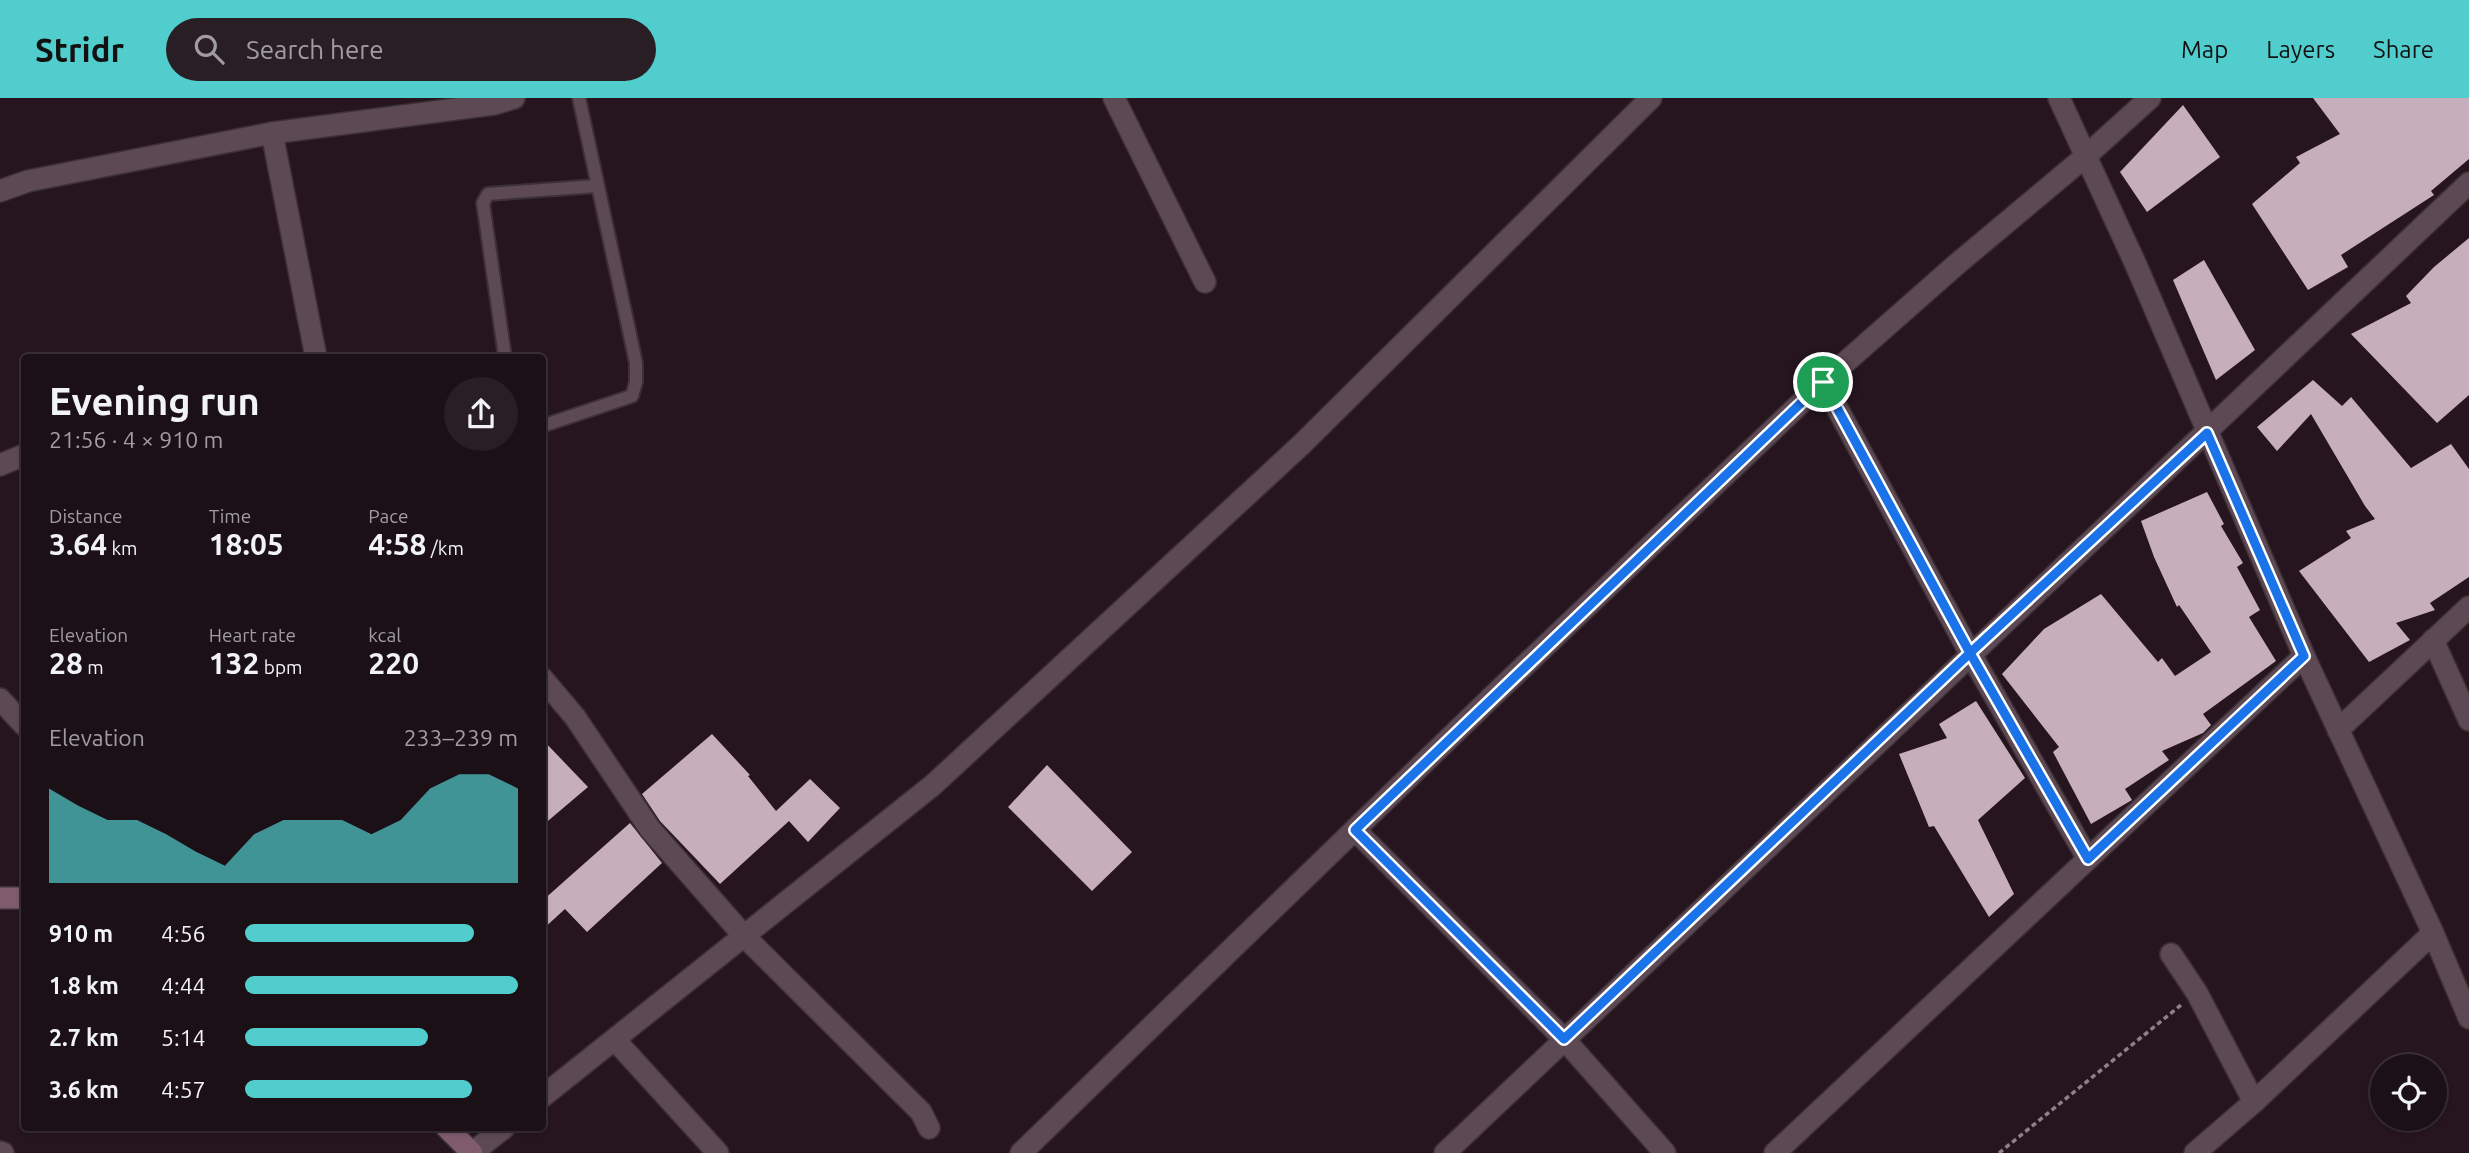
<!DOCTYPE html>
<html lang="en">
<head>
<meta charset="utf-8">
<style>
	body { margin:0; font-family:Ubuntu,sans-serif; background:#291e24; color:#f1f3f6; height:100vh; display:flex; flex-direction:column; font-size:26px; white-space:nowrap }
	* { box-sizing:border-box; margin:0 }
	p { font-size:23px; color:#a09da1 }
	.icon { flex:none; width:38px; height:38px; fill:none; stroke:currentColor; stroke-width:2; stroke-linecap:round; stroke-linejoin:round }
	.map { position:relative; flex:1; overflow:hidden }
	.panel { position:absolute; left:21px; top:256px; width:525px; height:777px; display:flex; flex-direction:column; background:#1c1017; border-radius:7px; box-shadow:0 2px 5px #0004,0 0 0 2px #3a3036 }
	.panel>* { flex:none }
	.fabs { position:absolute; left:2370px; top:956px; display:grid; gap:14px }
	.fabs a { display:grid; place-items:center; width:77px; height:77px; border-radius:50%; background:#1c1017; box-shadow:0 2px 5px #0004,0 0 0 2px #3a3036; font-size:35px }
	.pin { position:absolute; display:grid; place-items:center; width:60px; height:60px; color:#fff; margin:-30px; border:4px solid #fff; border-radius:50%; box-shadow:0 2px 7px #0007 }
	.round { display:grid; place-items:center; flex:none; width:74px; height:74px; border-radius:37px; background:#291e24 }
	.summary { display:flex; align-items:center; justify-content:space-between; height:119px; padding:0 28px }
	h1 { font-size:38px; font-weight:700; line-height:52px }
	.metrics { display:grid; grid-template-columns:repeat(3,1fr); gap:10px; height:119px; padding:7px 28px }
	.metrics div { display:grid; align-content:center }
	.metrics b { font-size:30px; font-weight:700 }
	.metrics small { font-size:19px; font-weight:400 }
	.metrics p { font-size:19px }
	.chart { height:196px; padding:14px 28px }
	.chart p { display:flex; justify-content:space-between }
	.chart svg { width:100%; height:126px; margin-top:7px; fill:#52cdcd; opacity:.7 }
	ul { padding:0 28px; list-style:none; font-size:23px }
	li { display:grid; grid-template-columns:112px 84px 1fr; align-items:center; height:52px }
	li i { height:18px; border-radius:9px; background:#52cdcd }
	header { display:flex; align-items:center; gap:42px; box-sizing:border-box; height:98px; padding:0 35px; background:#52cdcd; color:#111 }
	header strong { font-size:33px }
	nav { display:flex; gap:38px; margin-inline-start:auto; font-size:24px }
	.search { width:490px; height:63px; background:#291e24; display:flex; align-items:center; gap:18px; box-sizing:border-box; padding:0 24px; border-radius:38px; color:#a09da1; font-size:26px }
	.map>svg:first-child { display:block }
	.building { fill:#c6aeba }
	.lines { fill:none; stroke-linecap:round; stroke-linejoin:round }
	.lane-casing { stroke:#3c3036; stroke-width:16 }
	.street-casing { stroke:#3c3036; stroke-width:24 }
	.secondary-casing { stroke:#3c3036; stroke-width:24 }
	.path { stroke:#8f8088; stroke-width:3.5; stroke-dasharray:5 3.5; stroke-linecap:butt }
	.lane { stroke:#5d4953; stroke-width:12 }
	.street { stroke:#5d4953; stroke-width:21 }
	.secondary { stroke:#7e5c6e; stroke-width:21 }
	.route-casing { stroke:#fff; stroke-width:14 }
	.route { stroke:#1a73e8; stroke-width:9 }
</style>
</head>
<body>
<header>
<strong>Stridr</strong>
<div class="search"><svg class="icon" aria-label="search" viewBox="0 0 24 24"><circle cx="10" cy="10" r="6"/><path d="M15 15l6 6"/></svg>Search here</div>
<nav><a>Map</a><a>Layers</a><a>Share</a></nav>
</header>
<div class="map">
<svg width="2469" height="1055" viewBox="0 0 2469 1055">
	<rect width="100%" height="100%" fill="#26151f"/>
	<!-- building -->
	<g class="building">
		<path d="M2313 0H2469V61L2431 93 2434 97 2341 157 2348 169 2308 192 2252 106 2300 65 2296 59 2340 36Z"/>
		<path d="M2183 7 2220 59 2147 114 2120 74Z"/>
		<path d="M2469 140V297L2437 325 2351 236 2411 205 2406 198 2434 169Z"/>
		<path d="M2204 162 2255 252 2216 282 2173 182Z"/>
		<path d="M2313 282 2342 308 2351 299 2411 370 2451 346 2469 371V479L2430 505 2435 512 2396 525 2410 542 2369 564 2299 473 2351 440 2346 433 2375 421 2365 408 2311 316 2277 353 2257 329Z"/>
		<path d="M2207 394 2224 426 2221 428 2243 465 2237 469 2260 512 2249 519 2276 563 2203 616 2211 627 2203 635 2162 653 2169 662 2125 691 2132 702 2091 726 2053 654 2059 649 2002 576 2044 531 2101 496 2158 564 2162 560 2175 578 2211 554 2179 507 2177 509 2154 459 2141 423Z"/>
		<path d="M1976 603 2025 680 1978 722 2014 796 1989 819 1934 728 1929 729 1899 656 1947 640 1939 626Z"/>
		<path d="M712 636 750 677 748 678 776 713 810 681 840 710 808 744 789 723 720 786 660 723 642 696Z"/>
		<path d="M542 641 588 689 542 728Z"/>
		<path d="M1047 667 1132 754 1092 793 1008 709Z"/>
		<path d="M630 725 662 765 587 834 565 811 542 832V803Z"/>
	</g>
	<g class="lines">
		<defs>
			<g id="lane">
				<path d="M505 259 483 105 488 96 597 88"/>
				<path d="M542 328 632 298 636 284V265L579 0"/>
			</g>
			<g id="street">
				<path d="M1114 0 1205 184"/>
				<path d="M2059 0 2136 167 2304 558 2433 835 2469 920"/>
				<path d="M272 35 316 259"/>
				<path d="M0 93 28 83 272 35 494 6 514 0"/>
				<path d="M1823 284 1970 555 2088 761"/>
				<path d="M0 367 24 357"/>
				<path d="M2433 542 2469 622"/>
				<path d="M542 580 575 619 650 731 744 838 921 1014 929 1030"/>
				<path d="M0 601 24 627"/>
				<path d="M2338 632 2469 509"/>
				<path d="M1355 732 1564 941 1665 1055"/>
				<path d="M2171 856 2197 895 2254 1004"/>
				<path d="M615 942 718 1055"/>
				<path d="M542 999 933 687 1301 347 1651 0"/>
				<path d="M0 1054 3 1055"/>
				<path d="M472 1055 505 1029"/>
				<path d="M1021 1055 1499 592 1823 284 1957 166 2086 58 2150 0"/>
				<path d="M1445 1055 2469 85"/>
				<path d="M1775 1055 2304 558"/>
				<path d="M2195 1055 2254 1004 2433 835"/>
			</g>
			<g id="secondary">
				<path d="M0 800H24"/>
				<path d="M446 1029 472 1055"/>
			</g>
		</defs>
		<!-- lane casing -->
		<use href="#lane" class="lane-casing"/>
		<!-- street casing -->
		<use href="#street" class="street-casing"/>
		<!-- secondary casing -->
		<use href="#secondary" class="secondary-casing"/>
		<!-- path -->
		<path class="path" d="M1999 1055 2181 907"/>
		<!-- lane -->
		<use href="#lane" class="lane"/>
		<!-- street -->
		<use href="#street" class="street"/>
		<!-- secondary -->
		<use href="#secondary" class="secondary"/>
	</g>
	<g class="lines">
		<defs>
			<path id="route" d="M1823 284 1355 732 1564 941 1970 555 2088 761 2304 558 2207 335 1970 555 1823 284"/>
		</defs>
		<!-- route casing -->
		<use href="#route" class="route-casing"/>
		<!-- route -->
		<use href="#route" class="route"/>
	</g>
</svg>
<div class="fabs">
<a><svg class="icon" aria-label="locate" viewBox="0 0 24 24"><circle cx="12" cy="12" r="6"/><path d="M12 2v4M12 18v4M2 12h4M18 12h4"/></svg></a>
</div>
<div class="pin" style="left:1823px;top:284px;background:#1e9e55"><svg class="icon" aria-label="arrive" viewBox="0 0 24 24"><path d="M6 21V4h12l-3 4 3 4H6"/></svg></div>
<section class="panel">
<div class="summary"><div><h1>Evening run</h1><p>21:56 · 4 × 910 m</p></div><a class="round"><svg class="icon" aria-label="share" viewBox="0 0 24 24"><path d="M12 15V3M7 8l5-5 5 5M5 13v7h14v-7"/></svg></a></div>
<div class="metrics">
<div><p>Distance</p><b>3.64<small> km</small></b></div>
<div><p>Time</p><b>18:05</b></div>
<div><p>Pace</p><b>4:58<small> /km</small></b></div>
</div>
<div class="metrics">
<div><p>Elevation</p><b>28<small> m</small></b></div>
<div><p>Heart rate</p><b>132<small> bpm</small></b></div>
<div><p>kcal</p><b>220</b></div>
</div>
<div class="chart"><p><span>Elevation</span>233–239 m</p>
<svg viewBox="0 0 160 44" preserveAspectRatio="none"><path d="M0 44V11L10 17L20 22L30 22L40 27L50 33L60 38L70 27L80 22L90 22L100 22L110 27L120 22L130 11L140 6L150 6L160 11V44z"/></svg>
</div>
<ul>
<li><b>910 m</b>4:56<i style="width:84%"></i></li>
<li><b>1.8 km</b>4:44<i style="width:100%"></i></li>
<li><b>2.7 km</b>5:14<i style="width:67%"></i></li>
<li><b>3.6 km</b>4:57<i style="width:83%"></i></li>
</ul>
</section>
</div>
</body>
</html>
